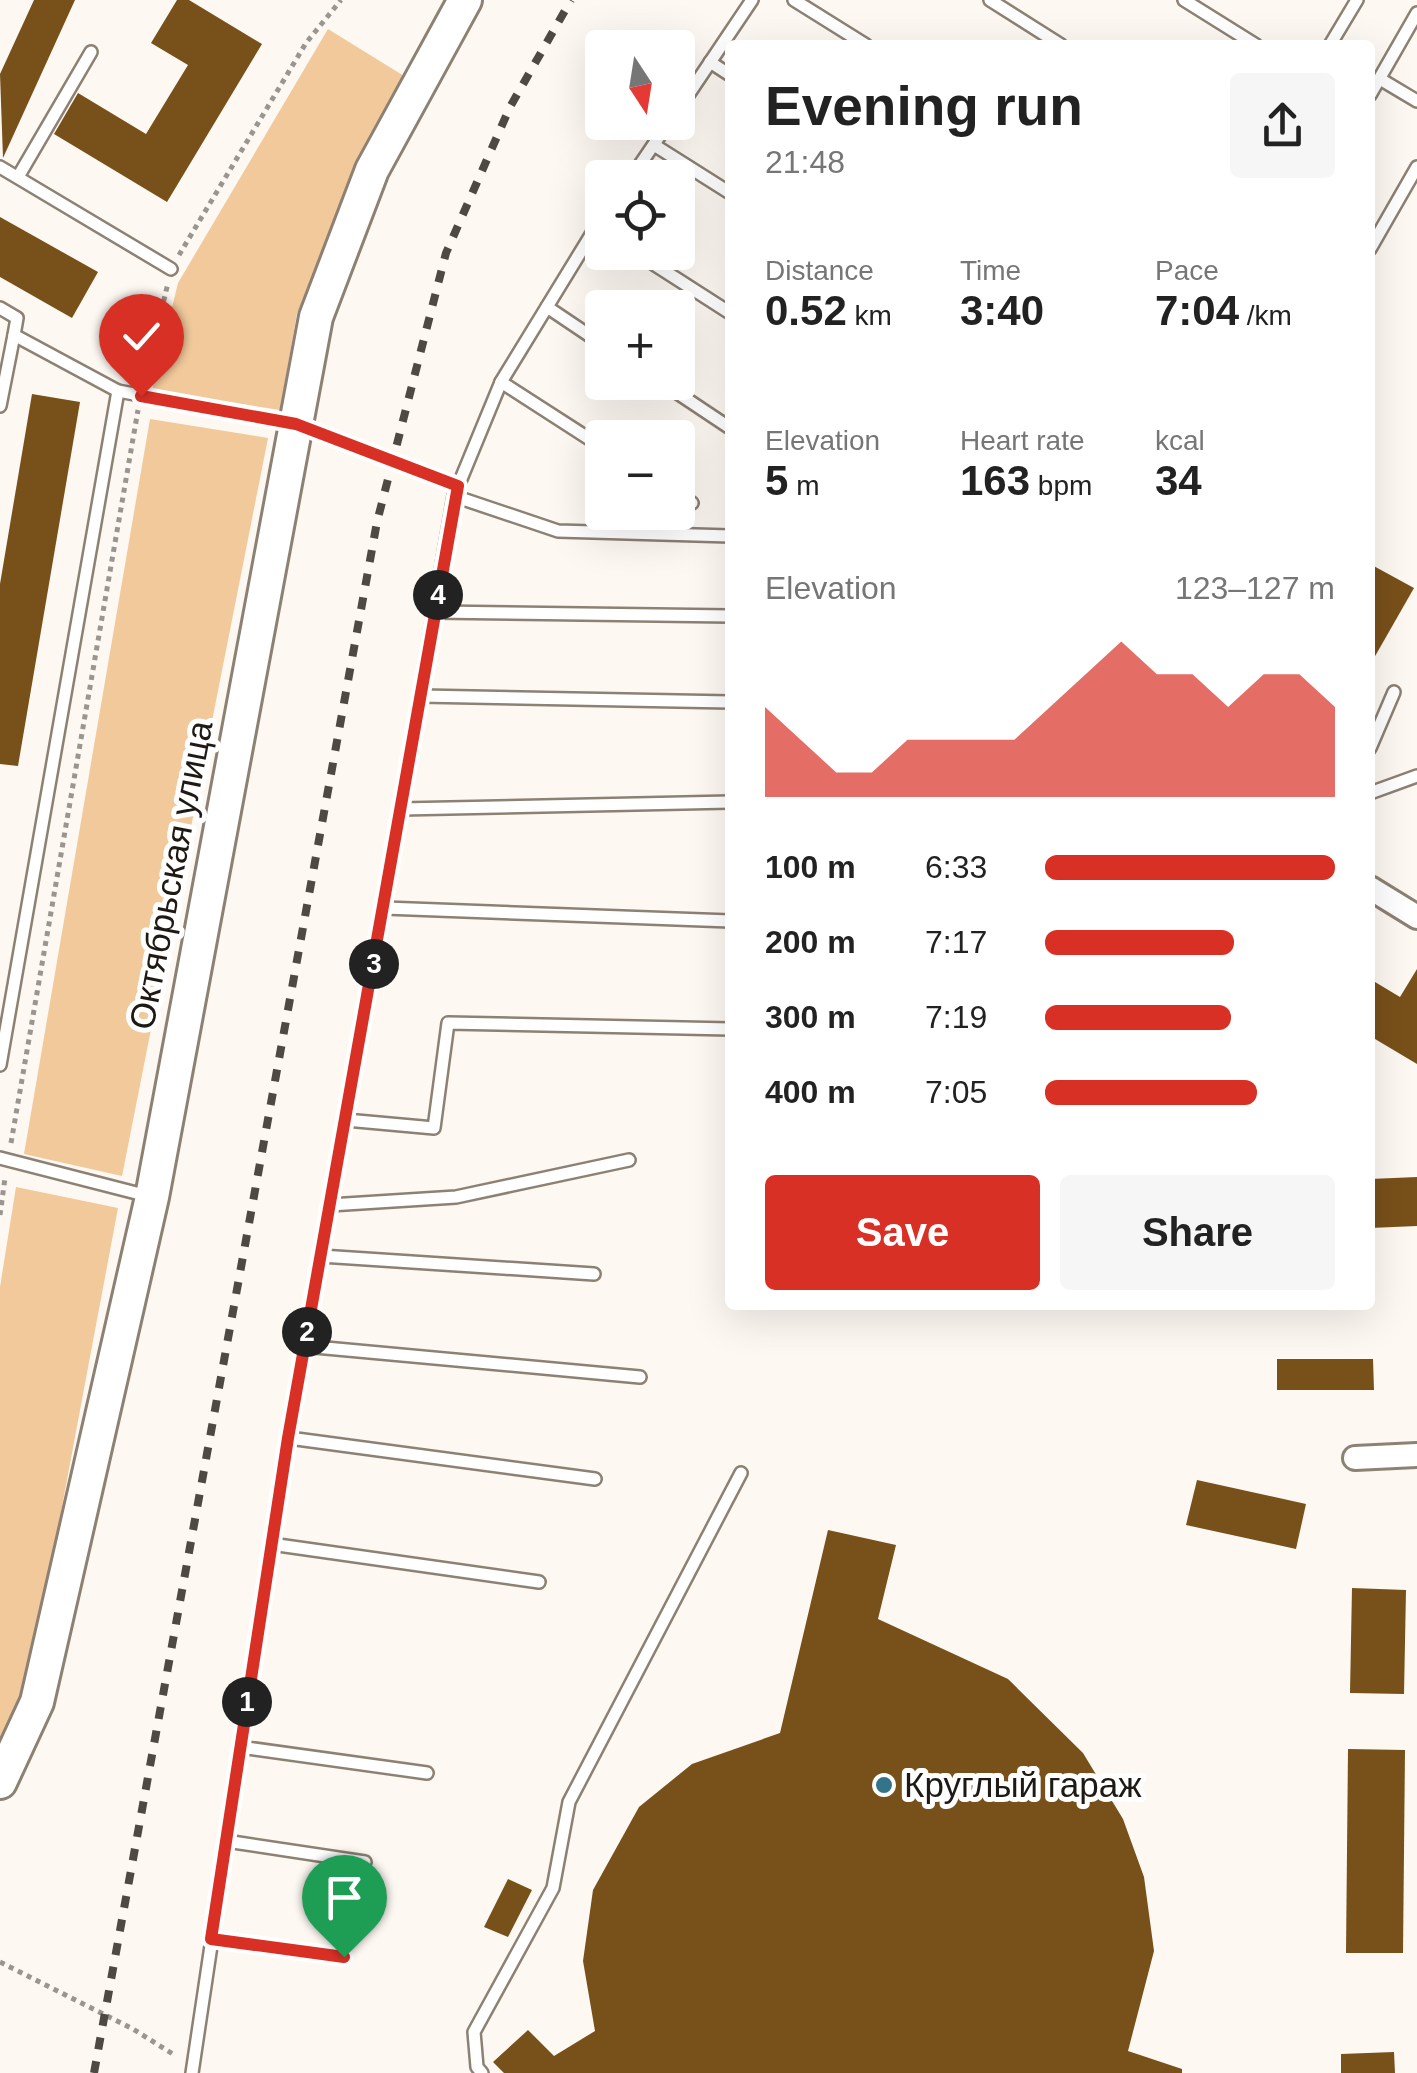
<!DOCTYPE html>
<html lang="en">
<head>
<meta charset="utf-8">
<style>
	body { margin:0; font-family:Helvetica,sans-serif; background:#f6f6f6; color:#222; height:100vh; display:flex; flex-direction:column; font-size:38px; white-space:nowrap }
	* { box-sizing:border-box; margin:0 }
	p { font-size:32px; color:#767676 }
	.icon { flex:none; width:55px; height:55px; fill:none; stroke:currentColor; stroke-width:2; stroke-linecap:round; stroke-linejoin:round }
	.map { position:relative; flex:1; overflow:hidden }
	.details { position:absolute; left:725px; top:40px; width:650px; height:1270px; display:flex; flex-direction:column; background:#fff; border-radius:10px; box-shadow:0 10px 40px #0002 }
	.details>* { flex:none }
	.needle { width:65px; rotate:168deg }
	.controls { position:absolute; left:585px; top:30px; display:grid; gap:20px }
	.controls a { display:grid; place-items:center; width:110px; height:110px; border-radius:10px; background:#fff; box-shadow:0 10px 40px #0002; font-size:50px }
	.pin { position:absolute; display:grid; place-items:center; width:85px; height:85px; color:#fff; margin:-102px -42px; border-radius:50% 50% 50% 0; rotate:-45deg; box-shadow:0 0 10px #0007 }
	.pin .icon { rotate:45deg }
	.km { position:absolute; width:50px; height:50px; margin:-25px; border-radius:50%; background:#222; color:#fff; font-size:28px; line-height:50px; text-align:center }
	.round { display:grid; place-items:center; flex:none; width:105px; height:105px; border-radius:10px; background:#f6f6f6 }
	.overview { display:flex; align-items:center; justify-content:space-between; height:170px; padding:0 40px }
	h1 { font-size:55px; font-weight:800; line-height:75px }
	.figures { display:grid; grid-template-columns:repeat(3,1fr); gap:15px; height:170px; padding:10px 40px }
	.figures div { display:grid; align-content:center }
	.figures b { font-size:42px; font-weight:800 }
	.figures small { font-size:28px; font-weight:400 }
	.figures p { font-size:28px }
	.chart { height:280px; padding:20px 40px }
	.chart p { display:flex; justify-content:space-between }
	.chart svg { width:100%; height:180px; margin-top:10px; fill:#d93025; opacity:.7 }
	.action { display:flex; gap:20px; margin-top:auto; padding:20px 40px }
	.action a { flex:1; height:115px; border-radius:10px; background:#d93025; color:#fff; font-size:40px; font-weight:800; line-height:115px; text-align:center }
	.action a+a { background:#f6f6f6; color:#222 }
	ul { padding:0 40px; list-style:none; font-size:32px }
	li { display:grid; grid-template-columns:160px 120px 1fr; align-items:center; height:75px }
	li i { height:25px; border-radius:12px; background:#d93025 }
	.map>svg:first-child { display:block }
	.green { fill:#f1c99b }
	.building { fill:#785019 }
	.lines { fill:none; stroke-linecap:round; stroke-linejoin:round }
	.service-casing { stroke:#8d8174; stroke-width:16 }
	.minor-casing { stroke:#8d8174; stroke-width:28 }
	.secondary-casing { stroke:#8d8174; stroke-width:38 }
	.path { stroke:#9a958f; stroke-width:5; stroke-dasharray:5 5; stroke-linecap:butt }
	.service { stroke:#fff; stroke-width:11 }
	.minor { stroke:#fff; stroke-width:22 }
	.secondary { stroke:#fff; stroke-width:32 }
	.rail { stroke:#4e4943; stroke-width:8; stroke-dasharray:12 12; stroke-linecap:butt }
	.route-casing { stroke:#fff; stroke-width:20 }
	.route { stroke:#d93025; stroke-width:12 }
	.poi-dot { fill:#347488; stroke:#fff; stroke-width:4 }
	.labels { text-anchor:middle; stroke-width:10; stroke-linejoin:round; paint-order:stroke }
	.street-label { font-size:35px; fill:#1e1914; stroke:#fff }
	.poi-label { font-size:35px; fill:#1e1914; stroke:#fff; text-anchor:start }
</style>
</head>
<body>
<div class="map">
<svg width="1417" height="2073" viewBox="0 0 1417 2073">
	<rect width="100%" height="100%" fill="#fdf8f2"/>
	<!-- green -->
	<g class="green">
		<path d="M328 29 404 76 297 313 280 410 152 390 178 283Z"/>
		<path d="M150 419 268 438 122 1176 24 1154Z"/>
		<path d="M16 1187 118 1208 32 1666 0 1742V1287Z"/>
	</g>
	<!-- building -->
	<g class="building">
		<path d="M34 0H75L3 158 0 74Z"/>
		<path d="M177 0H189L262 44 167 202 54 134 78 93 146 134 188 65 151 43Z"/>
		<path d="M0 217 98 272 72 318 0 277Z"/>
		<path d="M32 394 80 402 18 766 0 764V584Z"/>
		<path d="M1370 564 1414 588 1370 665Z"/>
		<path d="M1417 969V1064L1370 1036V979L1400 997Z"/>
		<path d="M1417 1177V1226L1370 1228V1179Z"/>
		<path d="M1277 1359H1373L1374 1390H1277Z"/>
		<path d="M1197 1480 1306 1504 1296 1549 1186 1525Z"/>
		<path d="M828 1530 896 1545 878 1619 1008 1679 1083 1753 1123 1819 1144 1877 1154 1951 1128 2051 1182 2069V2073H504L493 2062 528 2030 554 2056 595 2031 583 1961 593 1890 639 1807 692 1764 780 1733Z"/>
		<path d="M1352 1588 1406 1590 1404 1694 1350 1693Z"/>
		<path d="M1348 1749 1405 1750 1403 1953H1346Z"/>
		<path d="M508 1879 532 1890 508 1937 484 1927Z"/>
		<path d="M1394 2052 1395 2073H1341V2054Z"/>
	</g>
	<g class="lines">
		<defs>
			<g id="service">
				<path d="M794 0 866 45"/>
				<path d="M990 0 1061 45"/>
				<path d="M1184 0 1256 45"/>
				<path d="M1330 45 1357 0"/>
				<path d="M710 62 730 75"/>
				<path d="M1380 79 1417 101"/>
				<path d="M1370 95 1417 13"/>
				<path d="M678 110 752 0"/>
				<path d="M654 145 730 193"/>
				<path d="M0 167 171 269"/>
				<path d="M18 177 91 52"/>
				<path d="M631 178 669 122"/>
				<path d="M1370 249 1417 167"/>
				<path d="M635 252 730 313"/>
				<path d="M547 307 602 344"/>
				<path d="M0 308 17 318 14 335 118 391 292 423"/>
				<path d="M501 382 602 447"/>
				<path d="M661 382 730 428"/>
				<path d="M0 406 14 335"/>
				<path d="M678 494 692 503"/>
				<path d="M454 496 558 531 730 536"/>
				<path d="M435 612 730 616"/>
				<path d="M421 696 730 702"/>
				<path d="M1370 748 1394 692"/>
				<path d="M1370 793 1417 776"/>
				<path d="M401 809 730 802"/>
				<path d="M385 908 730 921"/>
				<path d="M0 1065 118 391"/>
				<path d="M346 1120 434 1128 448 1023 730 1029"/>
				<path d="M0 1158 148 1196"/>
				<path d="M330 1205 456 1197 629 1160"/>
				<path d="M321 1256 594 1274"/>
				<path d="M304 1346 640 1377"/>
				<path d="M289 1438 595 1479"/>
				<path d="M271 1544 539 1582"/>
				<path d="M240 1747 427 1773"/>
				<path d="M226 1841 365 1862"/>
				<path d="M211 1939 345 1957"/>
				<path d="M192 2073 271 1544 454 496 501 382 602 217"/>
				<path d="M482 2073 477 2067 474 2032 553 1888 569 1802 741 1473"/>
			</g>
			<g id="minor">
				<path d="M1370 888 1417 917"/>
				<path d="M1355 1458 1417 1455"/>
			</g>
			<path id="secondary" d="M0 1782 37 1702 152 1197 316 317 372 170 465 0"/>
		</defs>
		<!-- service casing -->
		<use href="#service" class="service-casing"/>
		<!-- minor casing -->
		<use href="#minor" class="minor-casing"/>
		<!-- secondary casing -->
		<use href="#secondary" class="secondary-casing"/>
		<!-- path -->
		<g class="path">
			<path d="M179 255 306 43 341 0"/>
			<path d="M145 379 168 283"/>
			<path d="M321 433 441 479"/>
			<path d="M11 1143 138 410"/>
			<path d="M0 1215 5 1178"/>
			<path d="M0 1962 133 2029 176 2056"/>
		</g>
		<!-- service -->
		<use href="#service" class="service"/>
		<!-- minor -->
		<use href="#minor" class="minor"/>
		<!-- secondary -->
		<use href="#secondary" class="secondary"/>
		<!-- rail -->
		<path class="rail" d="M94 2073 377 522 446 253 510 107 571 0"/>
	</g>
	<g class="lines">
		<defs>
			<path id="route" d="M141 396 296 424 458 486 288 1438 211 1939 344 1957"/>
		</defs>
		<!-- route casing -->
		<use href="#route" class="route-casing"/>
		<!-- route -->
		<use href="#route" class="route"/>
	</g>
	<!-- markers -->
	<circle class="poi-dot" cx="884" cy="1785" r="10"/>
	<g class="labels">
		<!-- street labels -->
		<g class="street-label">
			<text transform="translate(171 875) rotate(-79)" y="12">Октябрьская улица</text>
		</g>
		<!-- poi labels -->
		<g class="poi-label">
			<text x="904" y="1797">Круглый гараж</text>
		</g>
	</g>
</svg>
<div class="controls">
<a><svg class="needle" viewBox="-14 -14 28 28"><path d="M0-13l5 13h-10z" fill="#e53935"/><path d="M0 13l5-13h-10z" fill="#767676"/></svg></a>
<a><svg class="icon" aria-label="locate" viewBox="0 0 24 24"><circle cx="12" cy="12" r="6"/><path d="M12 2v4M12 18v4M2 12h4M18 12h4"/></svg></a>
<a>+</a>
<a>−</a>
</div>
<div class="pin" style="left:344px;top:1957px;background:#1e9e55"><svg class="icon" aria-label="arrive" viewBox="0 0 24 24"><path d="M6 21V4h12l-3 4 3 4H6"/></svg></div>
<div class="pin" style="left:141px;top:396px;background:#d93025"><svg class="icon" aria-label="check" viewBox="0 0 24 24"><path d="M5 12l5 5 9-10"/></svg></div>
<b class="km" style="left:247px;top:1702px">1</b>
<b class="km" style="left:307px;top:1332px">2</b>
<b class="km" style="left:374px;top:964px">3</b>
<b class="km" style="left:438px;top:595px">4</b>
<section class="details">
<div class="overview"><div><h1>Evening run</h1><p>21:48</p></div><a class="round"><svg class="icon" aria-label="share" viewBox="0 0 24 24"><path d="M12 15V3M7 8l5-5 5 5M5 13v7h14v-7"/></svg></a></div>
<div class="figures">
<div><p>Distance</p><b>0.52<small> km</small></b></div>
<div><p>Time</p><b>3:40</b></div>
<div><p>Pace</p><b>7:04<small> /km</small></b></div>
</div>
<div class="figures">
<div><p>Elevation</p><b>5<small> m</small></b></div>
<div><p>Heart rate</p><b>163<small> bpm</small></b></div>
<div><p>kcal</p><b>34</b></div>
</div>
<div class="chart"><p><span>Elevation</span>123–127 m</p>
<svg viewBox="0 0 160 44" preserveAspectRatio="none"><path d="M0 44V22L10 30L20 38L30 38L40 30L50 30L60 30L70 30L80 22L90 14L100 6L110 14L120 14L130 22L140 14L150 14L160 22V44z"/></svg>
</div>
<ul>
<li><b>100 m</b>6:33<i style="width:100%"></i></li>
<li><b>200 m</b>7:17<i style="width:65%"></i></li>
<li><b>300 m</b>7:19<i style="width:64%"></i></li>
<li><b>400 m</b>7:05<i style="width:73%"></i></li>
</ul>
<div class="action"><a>Save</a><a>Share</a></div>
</section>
</div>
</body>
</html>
